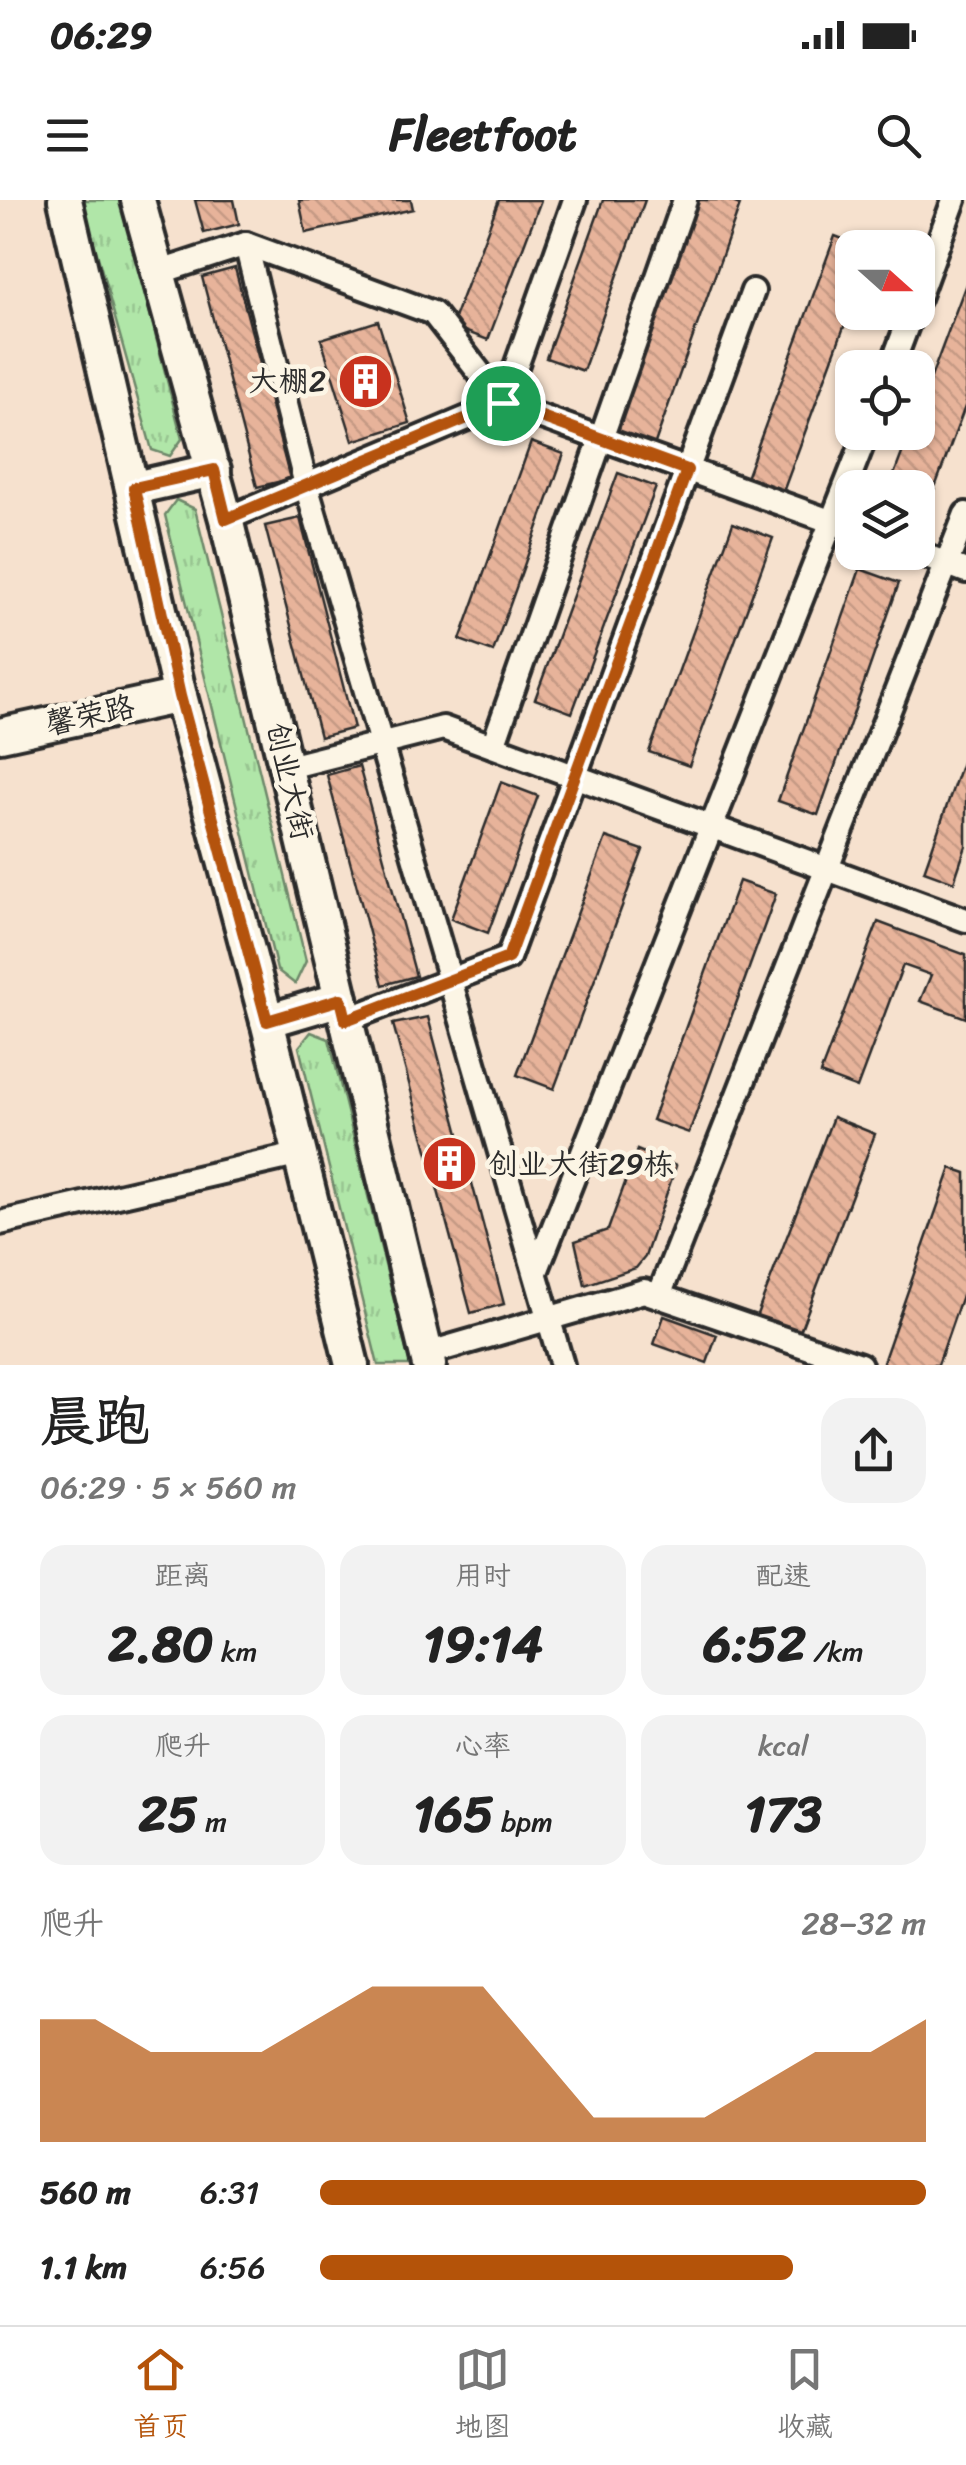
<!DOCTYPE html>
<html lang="zh">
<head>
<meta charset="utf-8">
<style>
	body { margin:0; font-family:Sriracha,"LXGW WenKai TC",sans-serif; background:#f2f2f2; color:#222; height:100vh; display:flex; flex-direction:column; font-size:38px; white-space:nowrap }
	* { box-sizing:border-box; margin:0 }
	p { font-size:32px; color:#767676 }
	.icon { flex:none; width:55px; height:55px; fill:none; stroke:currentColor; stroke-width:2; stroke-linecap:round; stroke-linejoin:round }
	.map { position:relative; height:1165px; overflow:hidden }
	.drawer { display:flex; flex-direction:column; background:#fff; flex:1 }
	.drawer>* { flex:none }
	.needle { width:65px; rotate:111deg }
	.tools { position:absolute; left:835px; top:30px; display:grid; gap:20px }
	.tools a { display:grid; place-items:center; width:100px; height:100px; border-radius:20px; background:#fff; box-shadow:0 2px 8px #0004; font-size:50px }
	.pin { position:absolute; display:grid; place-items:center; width:85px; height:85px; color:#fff; margin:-42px; border:5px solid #fff; border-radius:50%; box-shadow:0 2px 10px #0007 }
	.round { display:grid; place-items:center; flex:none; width:105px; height:105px; border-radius:30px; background:#f2f2f2 }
	.summary { display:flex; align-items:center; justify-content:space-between; height:170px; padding:0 40px }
	h1 { font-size:55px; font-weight:700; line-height:75px }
	.stats { display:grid; grid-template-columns:repeat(3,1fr); gap:15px; height:170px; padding:10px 40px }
	.stats div { display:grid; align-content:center; border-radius:25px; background:#f2f2f2; text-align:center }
	.stats b { font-size:50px; font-weight:700 }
	.stats small { font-size:28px; font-weight:400 }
	.stats p { font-size:28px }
	.chart { height:280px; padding:20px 40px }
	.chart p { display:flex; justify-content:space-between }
	.chart svg { width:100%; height:180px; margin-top:10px; fill:#b45309; opacity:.7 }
	ul { padding:0 40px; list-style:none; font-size:32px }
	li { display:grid; grid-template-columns:160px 120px 1fr; align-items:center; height:75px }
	li i { height:25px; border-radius:12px; background:#b45309 }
	.status { display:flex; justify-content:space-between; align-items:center; height:70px; padding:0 50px; background:#fff; direction:ltr }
	.status svg { height:28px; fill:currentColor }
	header { display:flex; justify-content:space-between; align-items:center; height:130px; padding:0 40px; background:#fff; font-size:45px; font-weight:700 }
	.tabs { display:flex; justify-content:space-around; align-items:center; height:140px; border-top:2px solid #e0e0e0; background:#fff; font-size:28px; color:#767676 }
	.tabs a { display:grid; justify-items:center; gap:5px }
	.tabs .active { color:#b45309 }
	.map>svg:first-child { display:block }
	.grass { fill:url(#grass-tufts); stroke:#6e886a; stroke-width:2.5 }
	.building { fill:url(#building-back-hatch); stroke:#2b2b2b; stroke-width:2.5 }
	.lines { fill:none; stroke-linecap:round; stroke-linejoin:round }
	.street-casing { stroke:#2b2b2b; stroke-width:30 }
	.secondary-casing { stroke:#2b2b2b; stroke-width:40 }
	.street { stroke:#fcf5e5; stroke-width:22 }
	.secondary { stroke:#fcf5e5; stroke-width:32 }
	.route-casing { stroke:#fff; stroke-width:20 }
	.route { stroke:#b45309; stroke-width:12 }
	.labels { text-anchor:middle; stroke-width:9; stroke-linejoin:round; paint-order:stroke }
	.poi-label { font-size:30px; fill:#2b2b2b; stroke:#fcf5e5; text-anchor:end }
	.street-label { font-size:30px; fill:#2b2b2b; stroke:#fcf5e5 }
</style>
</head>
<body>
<div class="status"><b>06:29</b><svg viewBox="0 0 49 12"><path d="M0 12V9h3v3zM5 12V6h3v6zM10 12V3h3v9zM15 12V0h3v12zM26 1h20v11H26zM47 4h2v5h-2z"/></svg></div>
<header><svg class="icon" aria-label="menu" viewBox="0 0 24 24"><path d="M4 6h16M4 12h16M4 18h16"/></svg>Fleetfoot<svg class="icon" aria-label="search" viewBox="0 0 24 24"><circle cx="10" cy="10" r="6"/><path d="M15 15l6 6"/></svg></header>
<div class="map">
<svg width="966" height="1165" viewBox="0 0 966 1165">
	<defs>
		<pattern id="grass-tufts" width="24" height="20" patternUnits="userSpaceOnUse" patternTransform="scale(2.5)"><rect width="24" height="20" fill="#b0e6a8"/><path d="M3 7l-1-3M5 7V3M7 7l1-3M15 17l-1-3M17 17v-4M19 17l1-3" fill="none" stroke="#98c591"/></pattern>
		<pattern id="building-back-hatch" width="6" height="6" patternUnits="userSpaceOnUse" patternTransform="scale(2.5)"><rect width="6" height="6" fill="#e7b39a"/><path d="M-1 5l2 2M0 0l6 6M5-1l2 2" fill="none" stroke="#c69a85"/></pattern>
	</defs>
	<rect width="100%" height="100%" fill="#f6e1ce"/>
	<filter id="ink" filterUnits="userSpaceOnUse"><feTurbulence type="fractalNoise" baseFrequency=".01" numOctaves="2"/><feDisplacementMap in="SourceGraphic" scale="20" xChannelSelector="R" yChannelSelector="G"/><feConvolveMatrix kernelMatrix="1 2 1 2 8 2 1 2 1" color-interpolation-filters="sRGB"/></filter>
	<g filter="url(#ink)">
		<!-- grass -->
		<g class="grass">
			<path d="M82 0H121L182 239 170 256 152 250Z"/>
			<path d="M176 300 195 309 306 761 295 784 277 770 165 315Z"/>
			<path d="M311 832 329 839 410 1165H378L299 847Z"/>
		</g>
		<!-- building -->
		<g class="building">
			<path d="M195 0H234L239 24 204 33Z"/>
			<path d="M299 0H411L413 9 306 33Z"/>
			<path d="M499 0H541L488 140 451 126Z"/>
			<path d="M603 0H645L583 171 546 158Z"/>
			<path d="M697 0H727L740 5 654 246 614 232Z"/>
			<path d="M835 36 866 48H852V105L783 292 746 278Z"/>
			<path d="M235 68 290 279 257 287 202 77Z"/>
			<path d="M966 84V204L918 333V288H889L910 232H918V212Z"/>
			<path d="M378 121 410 223 353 241 321 139Z"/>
			<path d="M531 242 564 254 493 452 460 440Z"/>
			<path d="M618 273 656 287 572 513 535 499Z"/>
			<path d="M300 318 354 528 320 537 265 326Z"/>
			<path d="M733 323 773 338 689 566 649 552Z"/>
			<path d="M860 369 899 383 818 615 778 601Z"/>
			<path d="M966 551V646L954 682 924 671Z"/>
			<path d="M359 566 416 776 383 785 327 575Z"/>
			<path d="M501 582 538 596 488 733 451 719Z"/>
			<path d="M606 637 643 650 554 889 517 875Z"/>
			<path d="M739 681 776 694 689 933 652 920Z"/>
			<path d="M878 722 966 755V818L920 801 931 775 903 765 857 888 820 874Z"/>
			<path d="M428 817 504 1104 471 1113 393 824Z"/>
			<path d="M833 917 875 934 799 1134 756 1117Z"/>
			<path d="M637 950 676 966 645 1057 636 1068 585 1085 575 1041 608 1030Z"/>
			<path d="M951 968 966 973V1084L938 1165H882Z"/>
			<path d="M664 1116 717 1135 707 1163 654 1144Z"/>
		</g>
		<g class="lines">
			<defs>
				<g id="street">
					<path d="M246 44 306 285 562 1165"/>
					<path d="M157 73 246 44 433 113 503 203"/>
					<path d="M918 98 954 0"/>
					<path d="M891 168 912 112"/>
					<path d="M503 203 575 0"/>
					<path d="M226 319 503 203 852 329"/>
					<path d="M916 352 966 371"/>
					<path d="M493 546 685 0"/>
					<path d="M288 567 443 528 966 720"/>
					<path d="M346 820 508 758 753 91"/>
					<path d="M0 1023 301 954"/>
					<path d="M536 1072 867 232"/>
					<path d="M659 1096 966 314"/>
					<path d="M426 1154 644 1091 860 1165"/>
				</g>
				<g id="secondary">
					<path d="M65 0 180 496 267 821 352 1165"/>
					<path d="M138 0 226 319 429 1165"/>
					<path d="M134 288 214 270"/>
					<path d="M0 535 180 496"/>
					<path d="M267 821 341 799"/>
				</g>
			</defs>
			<!-- street casing -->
			<use href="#street" class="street-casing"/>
			<!-- secondary casing -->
			<use href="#secondary" class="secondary-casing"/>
			<!-- street -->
			<use href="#street" class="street"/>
			<!-- secondary -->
			<use href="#secondary" class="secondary"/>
		</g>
	</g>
	<g class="lines" filter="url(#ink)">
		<defs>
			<path id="route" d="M503 203 687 270 508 758 346 820 341 799 267 821 180 496 134 288 214 270 226 319Z"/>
		</defs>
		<!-- route casing -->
		<use href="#route" class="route-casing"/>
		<!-- route -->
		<use href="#route" class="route"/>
	</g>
	<!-- icons -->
	<defs>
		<symbol id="building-disc" viewBox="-11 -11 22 22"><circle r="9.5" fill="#c8321e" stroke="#fcf5e5"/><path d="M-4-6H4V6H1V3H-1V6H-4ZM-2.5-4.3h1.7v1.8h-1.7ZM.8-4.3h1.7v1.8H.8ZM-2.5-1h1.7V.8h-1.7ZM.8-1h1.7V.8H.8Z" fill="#fff"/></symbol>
	</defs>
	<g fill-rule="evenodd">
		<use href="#building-disc" x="334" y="150" width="63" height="63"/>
		<use href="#building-disc" x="418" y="932" width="63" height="63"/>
	</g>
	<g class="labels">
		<!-- poi labels -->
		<g class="poi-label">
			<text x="326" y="191">大棚2</text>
			<text x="488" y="974" text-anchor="start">创业大街29栋</text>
		</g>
		<!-- street labels -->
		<g class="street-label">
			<text transform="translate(90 515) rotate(-12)" y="10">馨荣路</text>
			<text transform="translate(290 581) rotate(77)" y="10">创业大街</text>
		</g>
	</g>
</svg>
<div class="tools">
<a><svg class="needle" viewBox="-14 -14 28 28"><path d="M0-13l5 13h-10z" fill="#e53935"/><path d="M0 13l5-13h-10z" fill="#767676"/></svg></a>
<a><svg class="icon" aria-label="locate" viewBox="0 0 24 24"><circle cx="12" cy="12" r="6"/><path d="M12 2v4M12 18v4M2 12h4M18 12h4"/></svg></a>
<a><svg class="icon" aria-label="layers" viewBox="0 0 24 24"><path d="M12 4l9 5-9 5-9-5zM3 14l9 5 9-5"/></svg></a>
</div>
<div class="pin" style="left:503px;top:203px;background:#1e9e55"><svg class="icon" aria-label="arrive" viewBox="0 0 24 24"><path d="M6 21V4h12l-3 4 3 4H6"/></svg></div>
</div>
<section class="drawer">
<div class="summary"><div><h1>晨跑</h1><p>06:29 · 5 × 560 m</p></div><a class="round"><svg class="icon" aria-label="share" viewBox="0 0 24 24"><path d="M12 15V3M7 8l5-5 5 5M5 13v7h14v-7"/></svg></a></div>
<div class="stats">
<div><p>距离</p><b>2.80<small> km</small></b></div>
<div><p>用时</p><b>19:14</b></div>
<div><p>配速</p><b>6:52<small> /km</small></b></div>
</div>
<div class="stats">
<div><p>爬升</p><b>25<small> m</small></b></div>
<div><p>心率</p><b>165<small> bpm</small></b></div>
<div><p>kcal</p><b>173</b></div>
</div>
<div class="chart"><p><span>爬升</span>28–32 m</p>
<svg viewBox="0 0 160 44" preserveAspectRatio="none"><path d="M0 44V14L10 14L20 22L30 22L40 22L50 14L60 6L70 6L80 6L90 22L100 38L110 38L120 38L130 30L140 22L150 22L160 14V44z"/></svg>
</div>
<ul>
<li><b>560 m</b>6:31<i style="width:100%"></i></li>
<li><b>1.1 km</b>6:56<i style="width:78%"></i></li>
</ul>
</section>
<nav class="tabs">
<a class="active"><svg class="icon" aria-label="home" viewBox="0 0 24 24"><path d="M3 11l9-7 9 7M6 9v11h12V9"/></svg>首页</a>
<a><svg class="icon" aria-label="map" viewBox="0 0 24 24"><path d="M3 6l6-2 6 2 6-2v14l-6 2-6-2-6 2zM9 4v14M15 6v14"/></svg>地图</a>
<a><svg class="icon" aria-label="saved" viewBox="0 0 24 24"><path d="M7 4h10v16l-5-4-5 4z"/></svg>收藏</a>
</nav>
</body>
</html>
